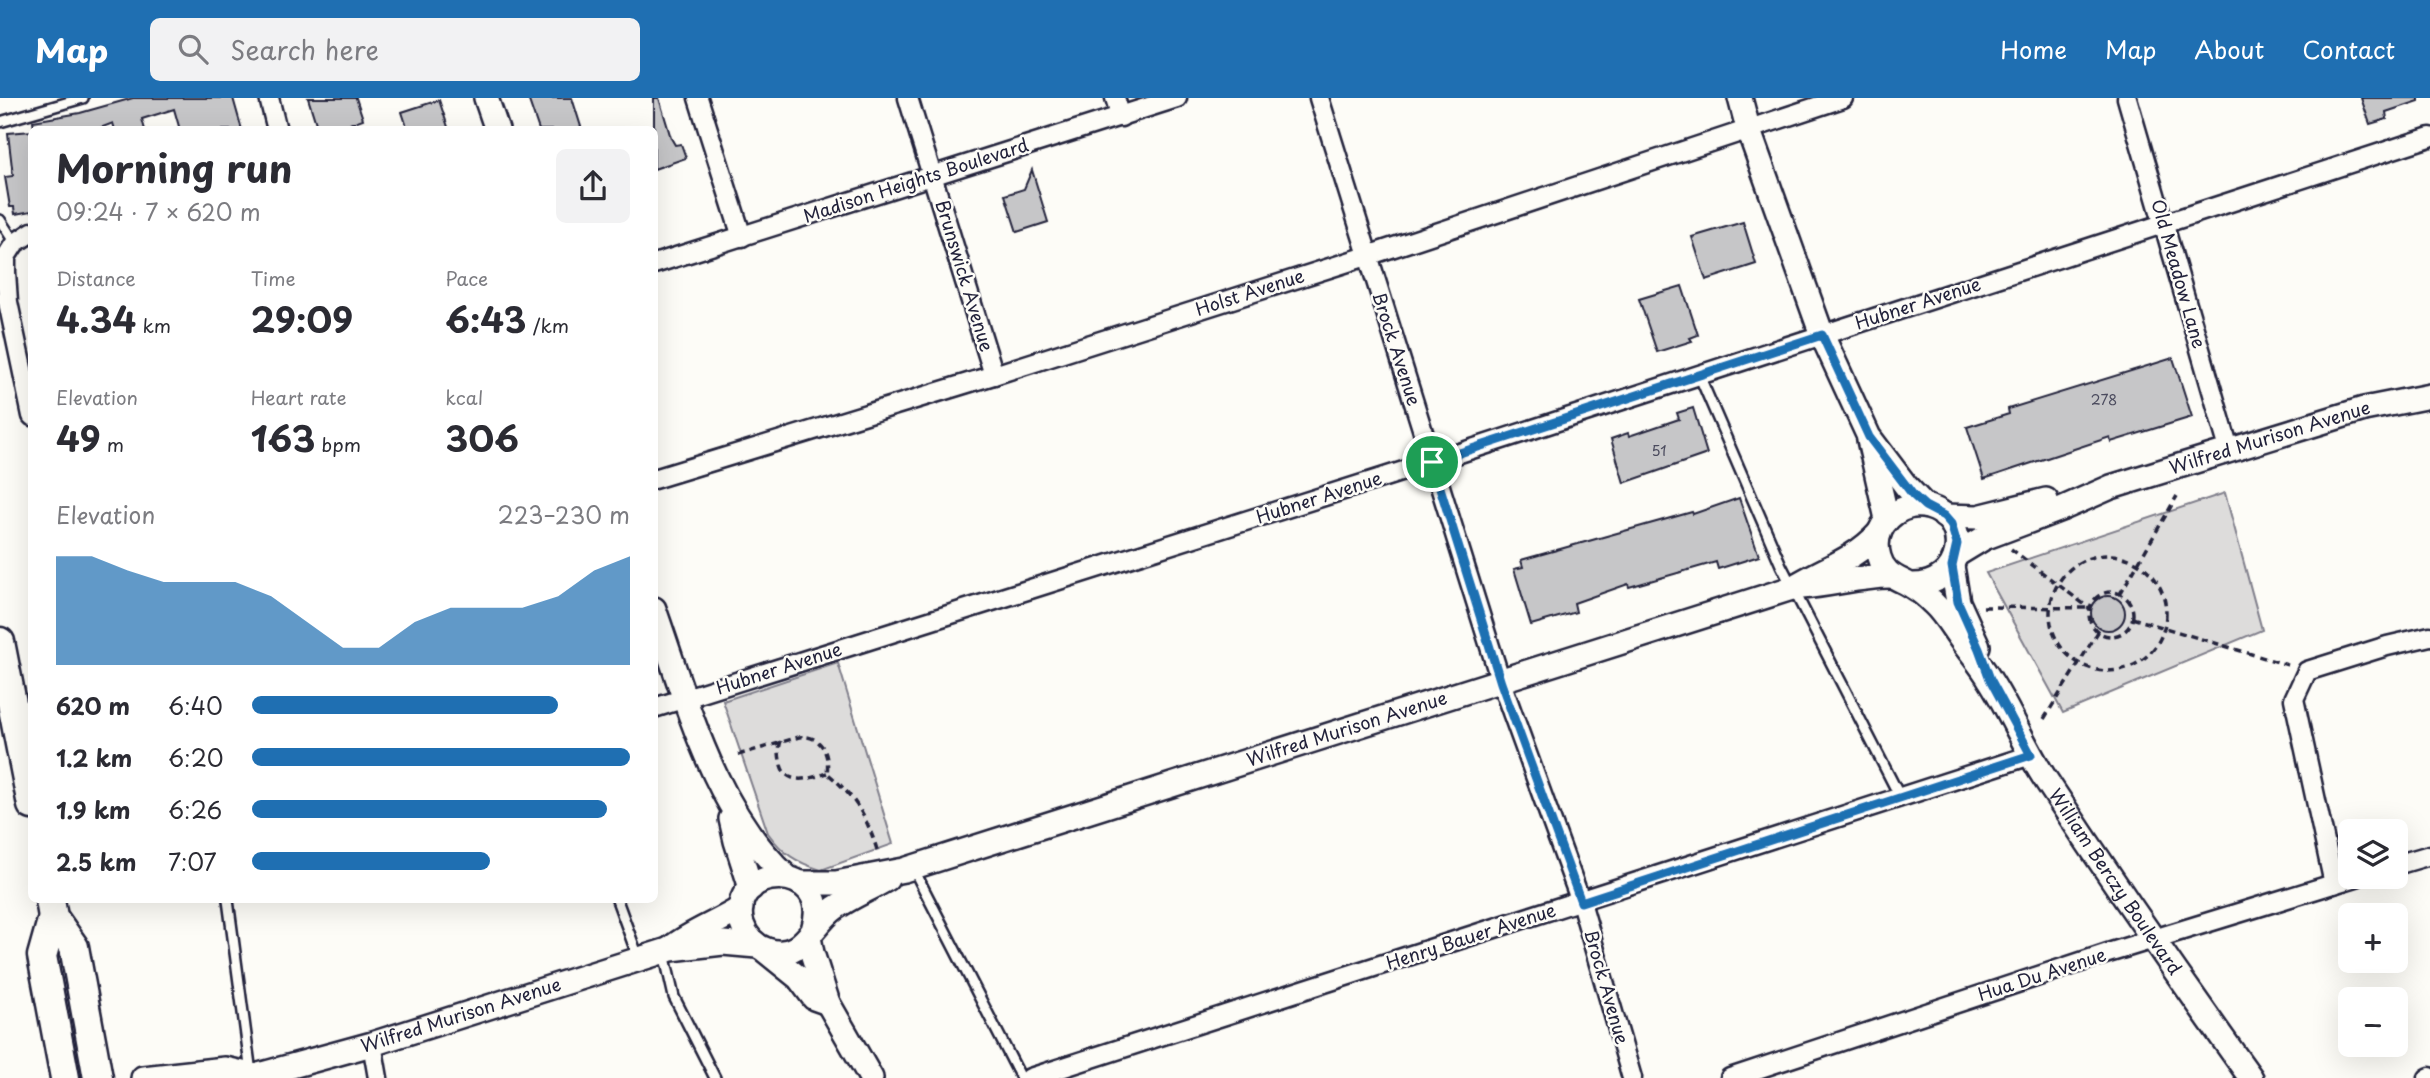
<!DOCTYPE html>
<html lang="en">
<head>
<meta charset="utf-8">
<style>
	body { margin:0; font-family:"Playpen Sans",sans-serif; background:#f2f2f3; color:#2b2b33; height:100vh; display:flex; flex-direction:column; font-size:26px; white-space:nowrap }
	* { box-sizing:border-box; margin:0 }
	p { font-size:23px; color:#7c7c81 }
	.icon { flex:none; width:38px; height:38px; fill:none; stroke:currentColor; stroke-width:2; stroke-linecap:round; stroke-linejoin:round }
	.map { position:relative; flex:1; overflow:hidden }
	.side { position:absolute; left:28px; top:28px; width:630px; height:777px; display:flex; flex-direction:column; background:#fff; border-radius:10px; box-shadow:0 7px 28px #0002 }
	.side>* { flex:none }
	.buttons { position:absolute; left:2338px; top:721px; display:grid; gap:14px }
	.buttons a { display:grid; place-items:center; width:70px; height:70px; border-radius:10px; background:#fff; box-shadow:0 7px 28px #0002; font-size:35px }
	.pin { position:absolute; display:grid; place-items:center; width:60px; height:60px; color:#fff; margin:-30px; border:4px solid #fff; border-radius:50%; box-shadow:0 2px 7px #0007 }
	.round { display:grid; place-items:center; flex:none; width:74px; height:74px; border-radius:10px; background:#f2f2f3 }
	.headline { display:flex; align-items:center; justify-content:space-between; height:119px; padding:0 28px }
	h1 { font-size:38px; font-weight:700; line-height:52px }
	.figures { display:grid; grid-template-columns:repeat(3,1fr); gap:10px; height:119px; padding:7px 28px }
	.figures div { display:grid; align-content:center }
	.figures b { font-size:35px; font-weight:700 }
	.figures small { font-size:19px; font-weight:400 }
	.figures p { font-size:19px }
	.chart { height:196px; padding:14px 28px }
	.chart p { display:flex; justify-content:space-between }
	.chart svg { width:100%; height:126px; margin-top:7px; fill:#1f6fb2; opacity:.7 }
	ul { padding:0 28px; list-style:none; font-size:23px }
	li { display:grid; grid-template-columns:112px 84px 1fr; align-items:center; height:52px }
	li i { height:18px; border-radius:9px; background:#1f6fb2 }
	header { display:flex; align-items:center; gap:42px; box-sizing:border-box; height:98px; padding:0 35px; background:#1f6fb2; color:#fff }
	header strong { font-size:33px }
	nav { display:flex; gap:38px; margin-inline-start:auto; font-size:24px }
	.search { width:490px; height:63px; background:#f2f2f3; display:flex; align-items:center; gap:18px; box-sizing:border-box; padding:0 24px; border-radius:10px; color:#7c7c81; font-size:26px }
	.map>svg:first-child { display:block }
	.green { fill:#dddcdb; stroke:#807f8b; stroke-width:2 }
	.building { fill:#c6c6c8; stroke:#22223b; stroke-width:2 }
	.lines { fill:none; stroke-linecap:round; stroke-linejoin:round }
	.service-casing { stroke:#22223b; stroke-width:14 }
	.minor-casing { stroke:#22223b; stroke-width:23 }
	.tertiary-casing { stroke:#22223b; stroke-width:28 }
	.primary-casing { stroke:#22223b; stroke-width:33 }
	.path { stroke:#22223b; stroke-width:3.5; stroke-dasharray:7 5; stroke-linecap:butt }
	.service { stroke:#fdfcf7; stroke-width:9 }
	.minor { stroke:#fdfcf7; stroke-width:18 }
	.tertiary { stroke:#fdfcf7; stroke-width:23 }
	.primary { stroke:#fdfcf7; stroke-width:28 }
	.route-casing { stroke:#fff; stroke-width:14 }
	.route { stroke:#1f6fb2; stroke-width:9 }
	.labels { text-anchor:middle; stroke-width:5; stroke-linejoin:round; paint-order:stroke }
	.number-label { font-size:14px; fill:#4b4b5e }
	.street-label { font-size:18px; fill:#22223b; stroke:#fdfcf7 }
</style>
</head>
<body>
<header>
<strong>Map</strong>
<div class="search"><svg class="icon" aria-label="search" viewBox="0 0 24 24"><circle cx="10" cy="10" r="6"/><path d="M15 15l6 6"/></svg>Search here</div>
<nav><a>Home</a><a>Map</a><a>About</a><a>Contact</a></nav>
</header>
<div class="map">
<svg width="2430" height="980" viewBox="0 0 2430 980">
	<rect width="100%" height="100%" fill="#fdfcf7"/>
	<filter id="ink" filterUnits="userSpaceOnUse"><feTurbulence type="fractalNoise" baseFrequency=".0143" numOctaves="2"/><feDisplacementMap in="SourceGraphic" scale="14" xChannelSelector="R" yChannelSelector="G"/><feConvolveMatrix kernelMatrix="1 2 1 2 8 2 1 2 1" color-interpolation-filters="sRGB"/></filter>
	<g filter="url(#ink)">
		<!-- green -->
		<g class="green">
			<path d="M2225 395 2262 532 2063 615 1986 475Z"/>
			<path d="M838 565 893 746 821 772C796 764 783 756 768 735L723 603Z"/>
		</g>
		<!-- building -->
		<g class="building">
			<path d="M133 0H233L242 32H180L174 11 142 21 145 32H115L113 25 95 32H34L33 23 80 15Z"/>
			<path d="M308 0H356L363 21 333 32H318Z"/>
			<path d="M528 0H572L582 32H539Z"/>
			<path d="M654 0H659L671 40 675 47 681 46 686 60 654 71Z"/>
			<path d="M2361 0H2419V3L2386 14 2387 21 2370 26Z"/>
			<path d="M439 2 449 32H408L402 14Z"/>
			<path d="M32 33V113L15 116 14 109H10L5 79 13 78 8 35Z"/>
			<path d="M1032 72 1048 124 1017 134 1005 97 1024 91Z"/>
			<path d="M1743 124 1756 166 1706 182 1692 139Z"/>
			<path d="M1682 188 1698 237 1690 240 1692 243 1657 254 1639 201Z"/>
			<path d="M2173 260 2192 319 2111 344 2110 339 1984 381 1967 329 2009 316 2008 311Z"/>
			<path d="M1693 310 1707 356 1624 385 1611 341 1628 335 1629 338 1679 321 1677 315Z"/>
			<path d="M1739 400 1759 458 1718 471 1716 464 1629 489 1628 486 1574 505 1576 514 1531 527 1514 471 1523 469 1521 462 1692 414 1693 416Z"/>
			<circle cx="2108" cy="515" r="17"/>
		</g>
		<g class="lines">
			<defs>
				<g id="service">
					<path d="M0 24 83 0"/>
					<path d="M0 122 15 145"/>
					<path d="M1699 277 1781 467 1900 699"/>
					<path d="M913 770 1021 980"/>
					<path d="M228 802 251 975"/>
					<path d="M617 802 638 859"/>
					<path d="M664 855 674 899 715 980"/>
				</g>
				<g id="minor">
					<path d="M269 0 277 32"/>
					<path d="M698 0 742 139"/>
					<path d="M908 0 994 277"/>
					<path d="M1115 0 1121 19"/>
					<path d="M1319 0 1501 584 1581 804 1632 980"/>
					<path d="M2127 0 2229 351"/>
					<path d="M32 134 15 145 6 159V174L8 204 32 318"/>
					<path d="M654 166 1177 0"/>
					<path d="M654 381 994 277 1367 158 1843 0"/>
					<path d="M654 610 1432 364 2430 39"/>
					<path d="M2396 767 2430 757"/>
					<path d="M2334 786 2294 601 2307 573 2387 548 2430 538"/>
					<path d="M372 946 378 980"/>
					<path d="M1030 980 2031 657"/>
					<path d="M1730 980 2108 855 2356 779"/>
					<path d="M2428 980 2430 979"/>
				</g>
				<g id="tertiary">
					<path d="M486 0 497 32"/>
					<path d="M1740 0 1748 30 1822 237 1869 339 1906 388 1925 408"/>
					<path d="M1869 342 1887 421"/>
					<path d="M1944 418 1978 419 2046 402"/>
					<path id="s1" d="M1956 457 1984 440 2061 411 2111 389 2364 311 2430 298"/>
					<path d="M1952 468 1958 504 1978 548"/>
					<path id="s2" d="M1911 487C1964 489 1974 421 1928 409 1898 402 1870 429 1879 459 1884 478 1899 480 1913 489 1920 493 1927 499 1933 505 1945 516 1953 531 1962 543 1971 556 1982 568 1990 582 2010 613 2024 648 2044 679 2111 781 2180 881 2251 980"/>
					<path d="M1802 489C1832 487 1860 478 1891 478"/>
					<path d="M654 511C687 604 713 711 787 779"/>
					<path d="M731 721 736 743 751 790"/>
					<path id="s3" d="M800 785H836L904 772 1792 490C1824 470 1853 463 1879 435"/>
					<path d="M813 832C836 762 725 764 742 826 746 838 755 848 767 852 802 864 812 826 835 810 851 799 870 791 887 781"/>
					<path d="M809 839 812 855 828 905 871 980"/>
					<path d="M671 850C693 833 718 825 741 810"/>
					<path d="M763 851 799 880 814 900 828 905"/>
					<path d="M143 980 225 971 251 977"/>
					<path id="s4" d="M248 980 372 946 671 851 723 845 757 848"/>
				</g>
				<g id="primary">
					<path d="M0 544 32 707"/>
					<path d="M50 802 53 819 74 849 98 980"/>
					<path d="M53 819 42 858 65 980"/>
				</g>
			</defs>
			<!-- service casing -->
			<use href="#service" class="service-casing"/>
			<!-- minor casing -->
			<use href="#minor" class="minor-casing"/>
			<!-- tertiary casing -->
			<use href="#tertiary" class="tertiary-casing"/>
			<!-- primary casing -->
			<use href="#primary" class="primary-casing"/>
			<!-- path -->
			<g class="path">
				<path d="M2011 451 2089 510"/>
				<circle cx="2108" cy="515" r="58"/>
				<circle cx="2111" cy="516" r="22"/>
				<path d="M2120 496 2177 398"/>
				<path d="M1983 509 2089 510"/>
				<path d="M2132 520 2291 568"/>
				<path d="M2044 621 2098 534"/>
				<path d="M781 643C778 652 779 658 781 667 787 689 812 680 827 675"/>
				<path d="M738 657 799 639C821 636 830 656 827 675 855 698 868 721 878 755"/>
			</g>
			<!-- service -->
			<use href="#service" class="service"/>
			<!-- minor -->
			<use href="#minor" class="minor"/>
			<!-- tertiary -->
			<use href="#tertiary" class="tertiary"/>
			<!-- primary -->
			<use href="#primary" class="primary"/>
		</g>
	</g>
	<g class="lines" filter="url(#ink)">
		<defs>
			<path id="route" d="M1822 237 1869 339 1913 397 1925 408 1944 418 1951 426 1957 446 1952 468 1958 504 1979 551 1990 581 2031 657 1581 804 1501 585 1432 364Z"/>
		</defs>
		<!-- route casing -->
		<use href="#route" class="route-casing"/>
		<!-- route -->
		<use href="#route" class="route"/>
	</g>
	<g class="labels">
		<!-- number labels -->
		<g class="number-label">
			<text x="2104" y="307">278</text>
			<text x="1659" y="358">51</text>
		</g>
		<!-- street labels -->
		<g class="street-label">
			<text transform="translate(916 83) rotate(-18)" y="6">Madison Heights Boulevard</text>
			<text transform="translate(2178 176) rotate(74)" y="6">Old Meadow Lane</text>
			<text transform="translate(964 178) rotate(73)" y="6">Brunswick Avenue</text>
			<text transform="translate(1250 195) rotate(-18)" y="6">Holst Avenue</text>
			<text transform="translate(1918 206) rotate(-18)" y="6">Hubner Avenue</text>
			<text transform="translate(1396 251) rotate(72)" y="6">Brock Avenue</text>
			<text dy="6" stroke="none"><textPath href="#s1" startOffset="336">Wilfred Murison Avenue</textPath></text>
			<text transform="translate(1319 400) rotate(-18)" y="6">Hubner Avenue</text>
			<text transform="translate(779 571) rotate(-18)" y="6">Hubner Avenue</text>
			<text dy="6" stroke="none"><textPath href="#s3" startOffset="570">Wilfred Murison Avenue</textPath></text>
			<text dy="6" stroke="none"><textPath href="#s2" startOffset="611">William Berczy Boulevard</textPath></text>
			<text transform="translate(1471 839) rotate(-18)" y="6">Henry Bauer Avenue</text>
			<text transform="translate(2042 877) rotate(-18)" y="6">Hua Du Avenue</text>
			<text transform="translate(1606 889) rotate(74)" y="6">Brock Avenue</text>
			<text dy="6" stroke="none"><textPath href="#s4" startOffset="222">Wilfred Murison Avenue</textPath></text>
		</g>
	</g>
</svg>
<div class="buttons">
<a><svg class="icon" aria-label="layers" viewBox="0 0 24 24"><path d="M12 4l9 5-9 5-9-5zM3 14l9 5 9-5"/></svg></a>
<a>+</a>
<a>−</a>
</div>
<div class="pin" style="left:1432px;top:364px;background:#1e9e55"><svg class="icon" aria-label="arrive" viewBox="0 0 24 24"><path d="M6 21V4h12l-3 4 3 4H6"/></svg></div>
<section class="side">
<div class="headline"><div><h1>Morning run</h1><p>09:24 · 7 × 620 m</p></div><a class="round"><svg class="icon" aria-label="share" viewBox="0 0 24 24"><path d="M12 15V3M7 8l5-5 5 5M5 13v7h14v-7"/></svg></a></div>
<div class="figures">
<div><p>Distance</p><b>4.34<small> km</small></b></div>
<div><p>Time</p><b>29:09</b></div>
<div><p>Pace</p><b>6:43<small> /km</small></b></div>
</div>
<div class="figures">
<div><p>Elevation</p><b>49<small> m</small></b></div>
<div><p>Heart rate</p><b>163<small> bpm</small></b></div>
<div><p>kcal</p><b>306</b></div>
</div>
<div class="chart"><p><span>Elevation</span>223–230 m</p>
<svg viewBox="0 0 160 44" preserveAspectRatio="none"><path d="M0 44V6L10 6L20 11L30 15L40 15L50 15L60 20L70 29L80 38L90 38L100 29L110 24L120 24L130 24L140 20L150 11L160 6V44z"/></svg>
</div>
<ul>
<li><b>620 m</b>6:40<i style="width:81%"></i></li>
<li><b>1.2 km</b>6:20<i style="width:100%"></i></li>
<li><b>1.9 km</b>6:26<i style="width:94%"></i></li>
<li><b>2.5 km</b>7:07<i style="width:63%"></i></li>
</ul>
</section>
</div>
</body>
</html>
